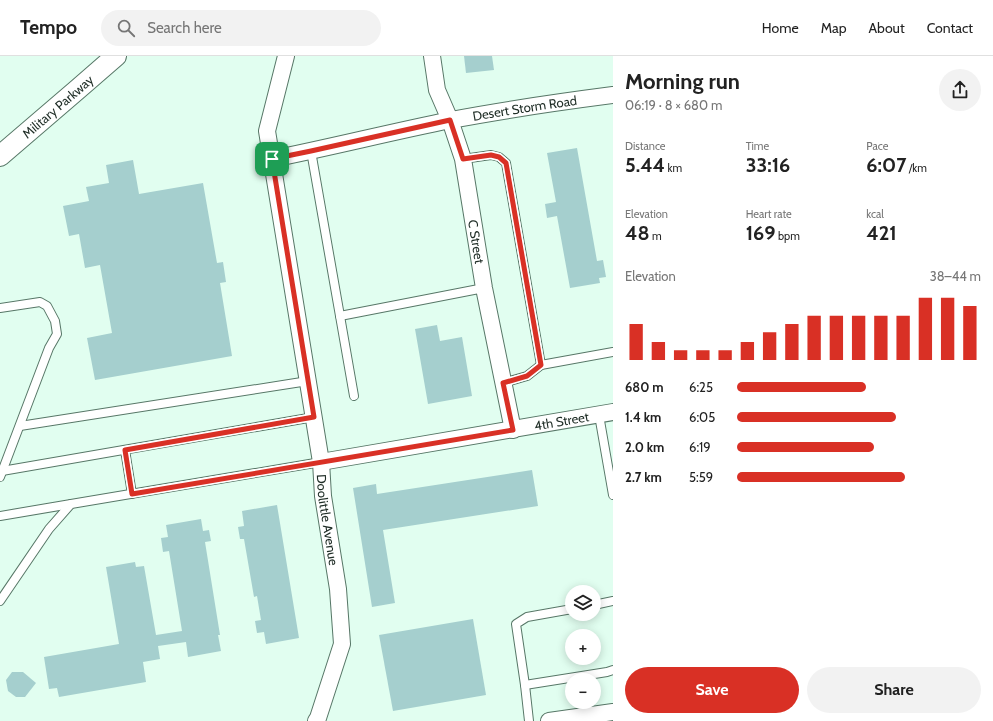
<!DOCTYPE html>
<html lang="en">
<head>
<meta charset="utf-8">
<style>
	body { margin:0; font-family:Cabin,sans-serif; background:#f2f2f2; color:#222; height:100vh; display:flex; flex-direction:column; font-size:15px; white-space:nowrap }
	* { box-sizing:border-box; margin:0 }
	p { font-size:13px; color:#767676 }
	.icon { flex:none; width:22px; height:22px; fill:none; stroke:currentColor; stroke-width:2; stroke-linecap:round; stroke-linejoin:round }
	.map { position:relative; flex:1; overflow:hidden }
	.drawer { display:flex; flex-direction:column; background:#fff; width:380px }
	.drawer>* { flex:none }
	.fabs { position:absolute; left:565px; top:529px; display:grid; gap:8px }
	.fabs a { display:grid; place-items:center; width:36px; height:36px; border-radius:50%; background:#fff; box-shadow:0 2px 10px #0003; font-size:20px }
	.pin { position:absolute; display:grid; place-items:center; width:34px; height:34px; color:#fff; margin:-17px; border-radius:8px; box-shadow:0 2px 6px #0006 }
	.round { display:grid; place-items:center; flex:none; width:42px; height:42px; border-radius:21px; background:#f2f2f2 }
	.summary { display:flex; align-items:center; justify-content:space-between; height:68px; padding:0 12px }
	h1 { font-size:22px; font-weight:700; line-height:30px }
	.stats { display:grid; grid-template-columns:repeat(3,1fr); gap:6px; height:68px; padding:4px 12px }
	.stats div { display:grid; align-content:center }
	.stats b { font-size:20px; font-weight:700 }
	.stats small { font-size:11px; font-weight:400 }
	.stats p { font-size:11px }
	.chart { height:112px; padding:8px 12px }
	.chart p { display:flex; justify-content:space-between }
	.chart svg { width:100%; height:72px; margin-top:4px; stroke:#d93025; stroke-width:6 }
	.primary-button { display:flex; gap:8px; margin-top:auto; padding:8px 12px }
	.primary-button a { flex:1; height:46px; border-radius:24px; background:#d93025; color:#fff; font-size:16px; font-weight:700; line-height:46px; text-align:center }
	.primary-button a+a { background:#f2f2f2; color:#222 }
	ul { padding:0 12px; list-style:none; font-size:13px }
	li { display:grid; grid-template-columns:64px 48px 1fr; align-items:center; height:30px }
	li i { height:10px; border-radius:5px; background:#d93025 }
	header { display:flex; align-items:center; gap:24px; box-sizing:border-box; height:56px; padding:0 20px; background:#fff; border-bottom:1px solid #e0e0e0 }
	header strong { font-size:19px }
	nav { display:flex; gap:22px; margin-inline-start:auto; font-size:14px }
	.search { width:280px; height:36px; background:#f2f2f2; display:flex; align-items:center; gap:10px; box-sizing:border-box; padding:0 14px; border-radius:22px; color:#767676; font-size:15px }
	main { display:flex; flex:1; min-height:0 }
	.map>svg:first-child { display:block }
	.building { fill:#a5cfce }
	.lines { fill:none; stroke-linecap:round; stroke-linejoin:round }
	.service-casing { stroke:#577767; stroke-width:10 }
	.minor-casing { stroke:#577767; stroke-width:18 }
	.tertiary-casing { stroke:#577767; stroke-width:22 }
	.service { stroke:#fff; stroke-width:8 }
	.minor { stroke:#fff; stroke-width:16 }
	.tertiary { stroke:#fff; stroke-width:20 }
	.route-casing { stroke:#fff; stroke-width:8 }
	.route { stroke:#d93025; stroke-width:5 }
	.labels { text-anchor:middle; stroke-width:4; stroke-linejoin:round; paint-order:stroke }
	.street-label { font-size:13px; fill:#1f2d26; stroke:#e1fef0 }
</style>
</head>
<body>
<header>
<strong>Tempo</strong>
<div class="search"><svg class="icon" aria-label="search" viewBox="0 0 24 24"><circle cx="10" cy="10" r="6"/><path d="M15 15l6 6"/></svg>Search here</div>
<nav><a>Home</a><a>Map</a><a>About</a><a>Contact</a></nav>
</header>
<main>
<div class="map">
<svg width="613" height="665" viewBox="0 0 613 665">
	<rect width="100%" height="100%" fill="#e1fef0"/>
	<!-- building -->
	<g class="building">
		<path d="M464 0H492L494 14 466 17Z"/>
		<path d="M577 92 597 205 603 204 606 221 599 222 600 227 570 232 557 160 547 162 545 148 556 146 547 97Z"/>
		<path d="M133 104 139 138 203 127 217 207 223 206 226 226 220 227 232 300 95 324 87 282 112 277 100 209 85 212 79 178 69 180 63 150 89 145 86 131 109 127 106 109Z"/>
		<path d="M437 269 440 285 462 281 472 340 428 348 415 273Z"/>
		<path d="M532 414 538 450 383 474 395 547 372 551 353 432 376 428 377 438Z"/>
		<path d="M277 449 299 582 266 588 264 576 257 577 255 565 261 564 257 540 254 541 244 483H240L238 471 244 470 242 455Z"/>
		<path d="M201 463 203 475 209 474 211 485 205 486 220 579H218L221 595 188 601 186 586 158 590 160 603 143 606 146 626 59 641 57 632 49 633 44 601 119 588 106 511 135 506 136 511 144 510 156 579 182 575 169 495 163 496 161 482 168 481 166 469Z"/>
		<path d="M473 563 486 639 393 655 379 579Z"/>
		<path d="M12 616H23L36 627 25 641H16L8 635 6 624Z"/>
	</g>
	<g class="lines">
		<defs>
			<g id="service">
				<path d="M311 95 340 260 484 232"/>
				<path d="M463 103 491 99 499 101 506 107 541 309"/>
				<path d="M0 252 40 246 47 250 55 265 57 278 49 292 0 421"/>
				<path d="M340 260 354 340"/>
				<path d="M503 327 527 320 541 309 613 296"/>
				<path d="M599 359 613 439"/>
				<path d="M20 370 308 325"/>
				<path d="M125 394 132 438"/>
				<path d="M2 415 314 361"/>
				<path d="M0 460 71 448"/>
				<path d="M0 545 49 473 71 448 321 406"/>
				<path d="M594 549 613 545"/>
				<path d="M525 629 607 616 613 614"/>
				<path d="M529 665 525 629 516 568 527 561 572 553"/>
			</g>
			<g id="minor">
				<path id="s1" d="M286 0 267 75 321 406 323 440 338 533 342 588 318 662 316 665"/>
				<path id="s2" d="M432 0 437 34 450 64 463 103 484 232 513 374"/>
				<path id="s3" d="M272 103C332 91 391 76 451 64 504 54 559 46 613 39"/>
				<path id="s4" d="M321 406 613 356"/>
				<path d="M549 665 613 656"/>
			</g>
			<g id="tertiary">
				<path id="s5" d="M0 100 78 33 116 0"/>
			</g>
		</defs>
		<!-- service casing -->
		<use href="#service" class="service-casing"/>
		<!-- minor casing -->
		<use href="#minor" class="minor-casing"/>
		<!-- tertiary casing -->
		<use href="#tertiary" class="tertiary-casing"/>
		<!-- service -->
		<use href="#service" class="service"/>
		<!-- minor -->
		<use href="#minor" class="minor"/>
		<!-- tertiary -->
		<use href="#tertiary" class="tertiary"/>
	</g>
	<g class="lines">
		<defs>
			<path id="route" d="M450 64 463 103 491 99 499 101 506 107 541 309 527 320 503 327 513 374 132 438 125 394 314 361 272 103 311 95Z"/>
		</defs>
		<!-- route casing -->
		<use href="#route" class="route-casing"/>
		<!-- route -->
		<use href="#route" class="route"/>
	</g>
	<g class="labels">
		<!-- street labels -->
		<g class="street-label">
			<text dy="5" stroke="none"><textPath href="#s5" startOffset="76">Military Parkway</textPath></text>
			<text dy="5" stroke="none"><textPath href="#s3" startOffset="258">Desert Storm Road</textPath></text>
			<text dy="5" stroke="none"><textPath href="#s2" startOffset="192">C Street</textPath></text>
			<text dy="5" stroke="none"><textPath href="#s4" startOffset="244">4th Street</textPath></text>
			<text dy="5" stroke="none"><textPath href="#s1" startOffset="471">Doolittle Avenue</textPath></text>
		</g>
	</g>
</svg>
<div class="fabs">
<a><svg class="icon" aria-label="layers" viewBox="0 0 24 24"><path d="M12 4l9 5-9 5-9-5zM3 14l9 5 9-5"/></svg></a>
<a>+</a>
<a>−</a>
</div>
<div class="pin" style="left:272px;top:103px;background:#1e9e55"><svg class="icon" aria-label="arrive" viewBox="0 0 24 24"><path d="M6 21V4h12l-3 4 3 4H6"/></svg></div>
</div>
<section class="drawer">
<div class="summary"><div><h1>Morning run</h1><p>06:19 · 8 × 680 m</p></div><a class="round"><svg class="icon" aria-label="share" viewBox="0 0 24 24"><path d="M12 15V3M7 8l5-5 5 5M5 13v7h14v-7"/></svg></a></div>
<div class="stats">
<div><p>Distance</p><b>5.44<small> km</small></b></div>
<div><p>Time</p><b>33:16</b></div>
<div><p>Pace</p><b>6:07<small> /km</small></b></div>
</div>
<div class="stats">
<div><p>Elevation</p><b>48<small> m</small></b></div>
<div><p>Heart rate</p><b>169<small> bpm</small></b></div>
<div><p>kcal</p><b>421</b></div>
</div>
<div class="chart"><p><span>Elevation</span>38–44 m</p>
<svg viewBox="0 0 160 44" preserveAspectRatio="none"><path d="M5 44V22M15 44V33M25 44V38M35 44V38M45 44V38M55 44V33M65 44V27M75 44V22M85 44V17M95 44V17M105 44V17M115 44V17M125 44V17M135 44V6M145 44V6M155 44V11"/></svg>
</div>
<ul>
<li><b>680 m</b>6:25<i style="width:53%"></i></li>
<li><b>1.4 km</b>6:05<i style="width:65%"></i></li>
<li><b>2.0 km</b>6:19<i style="width:56%"></i></li>
<li><b>2.7 km</b>5:59<i style="width:69%"></i></li>
</ul>
<div class="primary-button"><a>Save</a><a>Share</a></div>
</section>
</main>
</body>
</html>
